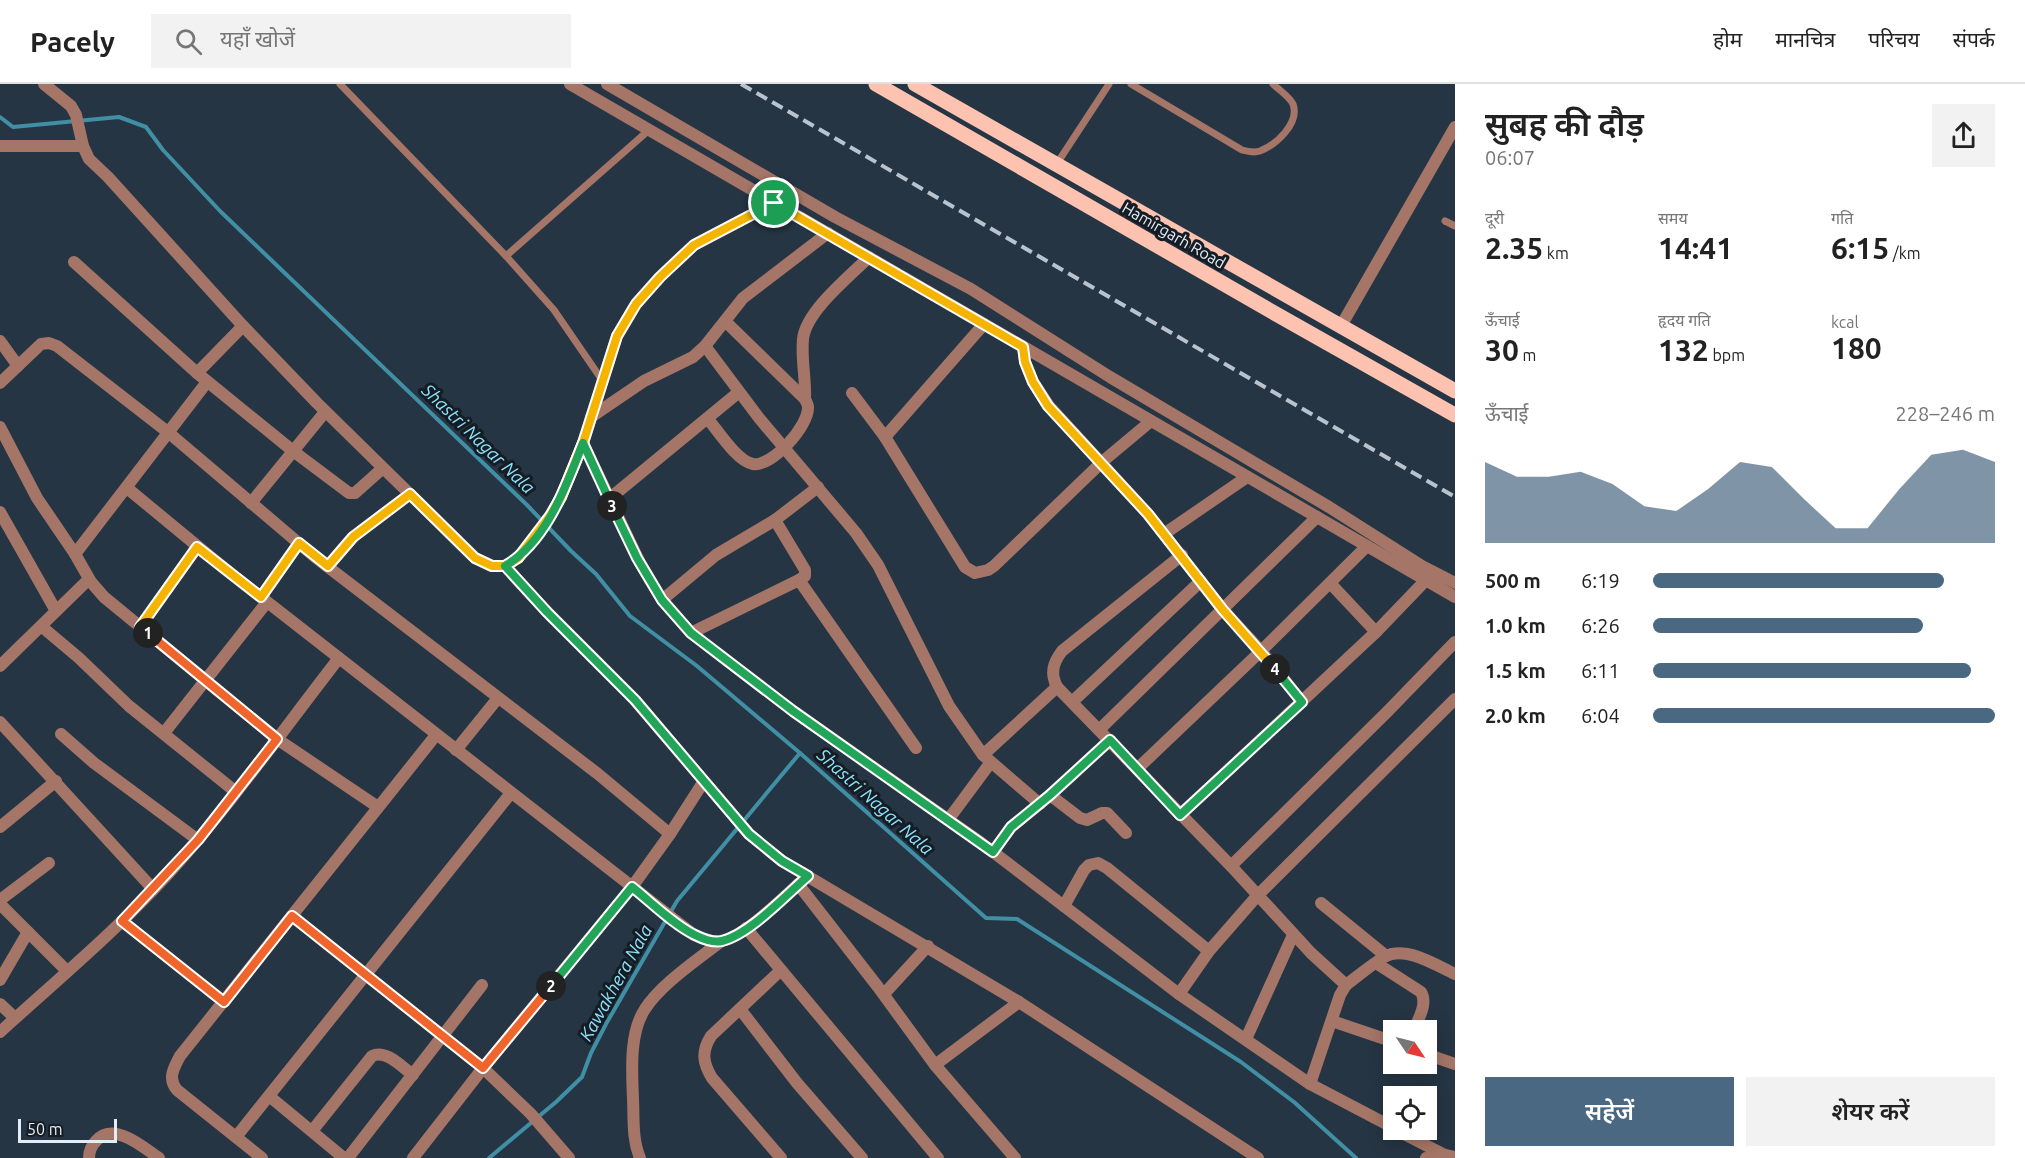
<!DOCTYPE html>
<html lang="hi">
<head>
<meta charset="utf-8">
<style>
	body { margin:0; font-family:Ubuntu,"Noto Sans Devanagari",sans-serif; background:#f2f2f2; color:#222; height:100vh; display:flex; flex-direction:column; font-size:22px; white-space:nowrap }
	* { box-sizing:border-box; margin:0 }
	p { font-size:20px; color:#767676 }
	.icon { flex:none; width:33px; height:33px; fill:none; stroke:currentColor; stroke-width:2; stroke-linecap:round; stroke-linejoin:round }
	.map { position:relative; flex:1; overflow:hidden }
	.drawer { display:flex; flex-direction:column; background:#fff; width:570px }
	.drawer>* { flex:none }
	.needle { width:39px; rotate:125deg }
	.fabs { position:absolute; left:1383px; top:936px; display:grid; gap:12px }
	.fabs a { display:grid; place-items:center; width:54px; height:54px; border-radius:0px; background:#fff; box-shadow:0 3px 15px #0003; font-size:30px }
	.scale { position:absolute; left:18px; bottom:15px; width:99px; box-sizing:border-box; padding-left:6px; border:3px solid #e3edf7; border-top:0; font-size:16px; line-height:21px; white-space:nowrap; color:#e3edf7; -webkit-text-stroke:4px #151c23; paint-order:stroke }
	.pin { position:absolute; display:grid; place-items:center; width:51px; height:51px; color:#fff; margin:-26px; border:3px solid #fff; border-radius:50%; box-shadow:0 2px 6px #0007 }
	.km { position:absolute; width:30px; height:30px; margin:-15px; border-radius:50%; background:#222; color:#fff; font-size:16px; line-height:30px; text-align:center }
	.round { display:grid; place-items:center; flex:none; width:63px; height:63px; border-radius:0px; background:#f2f2f2 }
	.headline { display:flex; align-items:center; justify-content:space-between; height:102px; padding:0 30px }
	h1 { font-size:33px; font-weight:600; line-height:45px }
	.figures { display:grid; grid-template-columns:repeat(3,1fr); gap:9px; height:102px; padding:6px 30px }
	.figures div { display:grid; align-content:center }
	.figures b { font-size:30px; font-weight:600 }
	.figures small { font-size:16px; font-weight:400 }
	.figures p { font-size:16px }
	.chart { height:168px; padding:12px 30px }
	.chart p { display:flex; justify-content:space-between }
	.chart svg { width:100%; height:108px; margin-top:6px; fill:#4b6883; opacity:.7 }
	.cta { display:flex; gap:12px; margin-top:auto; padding:12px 30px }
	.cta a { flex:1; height:69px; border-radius:0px; background:#4b6883; color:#fff; font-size:24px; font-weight:600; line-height:69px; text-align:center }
	.cta a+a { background:#f2f2f2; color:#222 }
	ul { padding:0 30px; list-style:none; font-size:20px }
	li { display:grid; grid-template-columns:96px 72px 1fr; align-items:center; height:45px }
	li i { height:15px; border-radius:8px; background:#4b6883 }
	header { display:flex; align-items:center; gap:36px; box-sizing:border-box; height:84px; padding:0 30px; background:#fff; border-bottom:2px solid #e0e0e0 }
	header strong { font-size:28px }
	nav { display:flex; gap:33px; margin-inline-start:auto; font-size:21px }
	.search { width:420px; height:54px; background:#f2f2f2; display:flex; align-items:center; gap:15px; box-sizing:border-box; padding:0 21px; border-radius:0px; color:#767676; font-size:22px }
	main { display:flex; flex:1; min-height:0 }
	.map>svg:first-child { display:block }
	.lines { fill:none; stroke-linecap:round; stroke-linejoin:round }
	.stream { stroke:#408fa4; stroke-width:4 }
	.service { stroke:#a57667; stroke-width:7 }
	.minor { stroke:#a57667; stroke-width:12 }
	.tertiary { stroke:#a57667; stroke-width:12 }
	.primary { stroke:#fec3b0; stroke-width:15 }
	.rail { stroke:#b8c3ce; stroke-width:4; stroke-dasharray:12 6; stroke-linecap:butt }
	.split-1-casing { stroke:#fff; stroke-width:12 }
	.split-2-casing { stroke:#fff; stroke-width:12 }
	.split-3-casing { stroke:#fff; stroke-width:12 }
	.split-4-casing { stroke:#fff; stroke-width:12 }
	.split-5-casing { stroke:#fff; stroke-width:12 }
	.split-1 { stroke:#f5b400; stroke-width:8 }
	.split-2 { stroke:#f0652b; stroke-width:8 }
	.split-3 { stroke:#22a559; stroke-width:8 }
	.split-4 { stroke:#22a559; stroke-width:8 }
	.split-5 { stroke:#f5b400; stroke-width:8 }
	.labels { text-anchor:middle; stroke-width:6; stroke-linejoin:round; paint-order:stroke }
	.street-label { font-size:16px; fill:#e3edf7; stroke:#151c23 }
	.water-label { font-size:18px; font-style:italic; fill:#8de4fd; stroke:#151c23 }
</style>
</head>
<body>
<header>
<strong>Pacely</strong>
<div class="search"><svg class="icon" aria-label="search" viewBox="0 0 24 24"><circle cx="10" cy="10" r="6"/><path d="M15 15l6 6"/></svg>यहाँ खोजें</div>
<nav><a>होम</a><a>मानचित्र</a><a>परिचय</a><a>संपर्क</a></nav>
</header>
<main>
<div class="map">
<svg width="1455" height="1074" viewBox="0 0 1455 1074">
	<rect width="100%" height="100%" fill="#263544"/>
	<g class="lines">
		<!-- stream -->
		<g class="stream">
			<path d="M0 33 13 43 119 33 146 43 163 66 220 127 527 421 571 467 596 490 630 532 697 582 800 669 986 834 1017 835 1241 978 1294 1018 1356 1074"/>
			<path d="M489 1074 556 1018 582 993 591 969 606 940 677 817 800 669"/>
		</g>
		<!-- service -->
		<g class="service">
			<path d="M340 0 506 172 554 226 602 296"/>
			<path d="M1131 0 1242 66C1249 68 1254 69 1260 67 1276 61 1300 39 1293 20 1289 12 1279 6 1273 0"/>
			<path d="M1056 81 1109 0"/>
			<path d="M1445 137 1455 142"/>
			<path d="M506 172 649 46"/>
		</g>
		<!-- minor -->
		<g class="minor">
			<path d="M44 0 71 22 76 31 83 62 89 75 108 93 243 242 317 319 475 474 492 482H505L518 474 550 432 561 413 583 359 617 252 636 220 660 193 694 161 793 109"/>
			<path d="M0 62H83"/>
			<path d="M74 178 197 289 293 367 349 409H355L383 384"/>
			<path d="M1341 242 1455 43"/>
			<path d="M0 257 18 282"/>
			<path d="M705 262 759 334 856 449 878 481 949 622 983 671 1040 720"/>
			<path d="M1023 263 1025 278 1033 298 1049 322 1148 430 1223 526 1261 567 1302 618"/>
			<path d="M197 289 243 242"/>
			<path d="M207 298 75 470 91 498 104 513 277 655 378 723"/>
			<path d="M0 299 41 260 49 259 57 262 169 349 315 473 598 690 670 750"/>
			<path d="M852 309 885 353 965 483 975 489 988 486 994 482 1102 378 1151 337"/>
			<path d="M805 315C806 295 801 275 803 255 806 227 849 193 869 173"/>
			<path d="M591 333 644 297 693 273 705 262 743 214 828 149"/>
			<path d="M708 335C718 347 737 377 753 380 772 383 809 342 808 323 808 321 806 317 805 315L725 237"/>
			<path d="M0 343 37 414 75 470"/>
			<path d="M885 353 984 240"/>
			<path d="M583 359 640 479 662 516 691 549 793 627 980 758 1179 910 1310 1000 1394 1044"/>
			<path d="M127 404 230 489 694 851C702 854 712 859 721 857 747 852 787 809 808 792"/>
			<path d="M609 415 739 308"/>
			<path d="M251 419 325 328"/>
			<path d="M0 428 56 527"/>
			<path d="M775 436 805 486V492L799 496"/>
			<path d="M1164 450 1247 393"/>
			<path d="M328 482 353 453 410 410"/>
			<path d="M505 482 547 528 635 616 749 750 782 777 1019 918 1258 1074"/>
			<path d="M1330 499 1376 548"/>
			<path d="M261 513 299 459"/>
			<path d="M662 516 716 471 775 436 818 403"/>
			<path d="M41 542 79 574 129 622 236 708"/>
			<path d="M140 543 197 463"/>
			<path d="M691 549 799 496 916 664"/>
			<path d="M0 582 89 495"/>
			<path d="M1057 603C1050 589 1053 579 1062 567L1182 471"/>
			<path d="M1072 618 1201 497"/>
			<path d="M0 638 153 805"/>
			<path d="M1099 646 1317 433"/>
			<path d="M164 649 267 518"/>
			<path d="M61 650 94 679 198 756"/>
			<path d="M456 666 498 614"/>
			<path d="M983 671 1057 603 1231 782 1311 869 1346 901 1340 911 1310 1000"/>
			<path d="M1137 685 1261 567 1367 462"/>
			<path d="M1050 711 1080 734 1087 736 1102 729H1107L1126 749"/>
			<path d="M1180 731 1376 548 1426 496"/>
			<path d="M948 736 991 678"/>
			<path d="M0 743 56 697"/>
			<path d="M993 768 1011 743 1050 711 1110 656"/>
			<path d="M1231 782 1388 627 1455 558"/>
			<path d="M798 800 878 903 935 981 1015 1074"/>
			<path d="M0 816 49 779"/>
			<path d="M1321 819 1386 872"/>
			<path d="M0 820 67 887"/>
			<path d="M1064 822 1084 786 1089 781 1098 779 1107 784 1209 867"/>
			<path d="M292 832 483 984 531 1030 569 1074"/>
			<path d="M122 837 224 918"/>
			<path d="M746 844 938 1074"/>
			<path d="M1376 879 1421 908C1428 920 1418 935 1414 946"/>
			<path d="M781 886 711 952C701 968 703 979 712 994L781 1074"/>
			<path d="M0 896 28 848"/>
			<path d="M1346 901C1358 892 1371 881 1384 873 1406 861 1435 881 1455 890"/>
			<path d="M884 910 928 862"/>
			<path d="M1179 910 1209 867 1257 812 1455 615"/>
			<path d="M0 920 15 934"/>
			<path d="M740 925 797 999 862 1074"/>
			<path d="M1332 937 1394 958"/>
			<path d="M0 948C57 896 117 846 169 789 230 721 283 646 339 574"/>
			<path d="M1246 955 1293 851"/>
			<path d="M1426 970 1455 980"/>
			<path d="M935 981 1019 918"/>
			<path d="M269 1012 344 1074"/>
			<path d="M1396 1046 1445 1071"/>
			<path d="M312 1047 372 972C386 965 402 983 413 991"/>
			<path d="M236 1053 511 709"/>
			<path d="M89 1074C89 1067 91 1062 96 1057 114 1037 143 1063 159 1074"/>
			<path d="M262 1074 177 1006C167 994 174 984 180 972L436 651"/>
			<path d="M348 1074 482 901"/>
			<path d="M413 1074 483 984 632 803 670 750 704 697"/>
			<path d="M640 1074C632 1055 634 1035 633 1015 632 988 629 949 645 925 660 901 697 876 720 858"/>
		</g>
		<!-- tertiary -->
		<g class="tertiary">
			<path d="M570 0 1455 513"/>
			<path d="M607 0 835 133 971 205 1110 293 1329 423 1422 482 1455 499"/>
			<path d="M1426 1074 1445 1071 1455 1073"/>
		</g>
		<!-- primary -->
		<g class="primary">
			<path d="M876 0 1276 230 1455 331"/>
			<path d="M915 0 1455 307"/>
		</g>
		<!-- rail -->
		<path class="rail" d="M741 0 1455 413"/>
	</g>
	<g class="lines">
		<defs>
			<path id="split-1" d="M148 549 140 543 197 463 261 513 299 459 328 482 353 453 410 410 475 474 492 482H505L518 474 550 432 561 413 583 359 617 252 636 220 660 193 694 161 774 119"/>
			<path id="split-2" d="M148 549 277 655 198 756 122 837 224 918 292 832 483 984 551 902"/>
			<path id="split-3" d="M551 902 632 803C651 818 674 841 695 851 703 855 714 859 722 857 750 850 786 811 808 792L782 777 749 750 635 616 547 528 505 482C547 457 566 402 583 359L612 422"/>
			<path id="split-4" d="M612 422 637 474 662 516 691 549 793 627 993 768 1011 743 1050 711 1110 656 1180 731 1302 618 1275 585"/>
			<path id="split-5" d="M774 119 1023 263 1025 278 1033 298 1048 322 1148 430 1223 526 1275 585"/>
		</defs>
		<!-- split-1 casing -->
		<use href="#split-1" class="split-1-casing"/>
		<!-- split-2 casing -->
		<use href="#split-2" class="split-2-casing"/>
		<!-- split-3 casing -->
		<use href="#split-3" class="split-3-casing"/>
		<!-- split-4 casing -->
		<use href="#split-4" class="split-4-casing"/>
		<!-- split-5 casing -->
		<use href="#split-5" class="split-5-casing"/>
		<!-- split-1 -->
		<use href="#split-1" class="split-1"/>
		<!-- split-2 -->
		<use href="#split-2" class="split-2"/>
		<!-- split-3 -->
		<use href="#split-3" class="split-3"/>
		<!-- split-4 -->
		<use href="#split-4" class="split-4"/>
		<!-- split-5 -->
		<use href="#split-5" class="split-5"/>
	</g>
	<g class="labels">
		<!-- street labels -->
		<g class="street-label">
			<text transform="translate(1174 151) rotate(30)" y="6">Hamirgarh Road</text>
		</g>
		<!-- water labels -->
		<g class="water-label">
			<text transform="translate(478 355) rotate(44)" y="6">Shastri Nagar Nala</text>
			<text transform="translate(875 718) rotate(42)" y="6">Shastri Nagar Nala</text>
			<text transform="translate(616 899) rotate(-61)" y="6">Kawakhera Nala</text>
		</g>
	</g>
</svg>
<div class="fabs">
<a><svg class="needle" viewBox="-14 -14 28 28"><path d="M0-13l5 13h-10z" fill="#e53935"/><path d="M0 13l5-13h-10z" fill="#767676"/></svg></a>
<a><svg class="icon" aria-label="locate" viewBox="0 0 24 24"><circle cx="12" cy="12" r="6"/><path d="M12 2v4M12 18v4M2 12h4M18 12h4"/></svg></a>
</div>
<div class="scale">50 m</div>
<div class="pin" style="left:774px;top:119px;background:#1e9e55"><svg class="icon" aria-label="arrive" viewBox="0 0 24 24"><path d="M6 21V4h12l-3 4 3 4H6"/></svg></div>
<b class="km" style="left:148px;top:549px">1</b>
<b class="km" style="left:551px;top:902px">2</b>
<b class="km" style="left:612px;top:422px">3</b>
<b class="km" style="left:1275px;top:585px">4</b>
</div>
<section class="drawer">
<div class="headline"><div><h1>सुबह की दौड़</h1><p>06:07</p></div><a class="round"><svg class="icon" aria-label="share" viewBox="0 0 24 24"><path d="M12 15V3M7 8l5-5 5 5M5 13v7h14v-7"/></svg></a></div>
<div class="figures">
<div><p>दूरी</p><b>2.35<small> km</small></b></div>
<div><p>समय</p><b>14:41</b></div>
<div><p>गति</p><b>6:15<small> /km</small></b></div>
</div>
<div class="figures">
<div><p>ऊँचाई</p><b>30<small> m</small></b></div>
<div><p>हृदय गति</p><b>132<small> bpm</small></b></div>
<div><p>kcal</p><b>180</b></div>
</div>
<div class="chart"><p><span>ऊँचाई</span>228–246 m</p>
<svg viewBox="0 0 160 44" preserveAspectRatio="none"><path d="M0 44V11L10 17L20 17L30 15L40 20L50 29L60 31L70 22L80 11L90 13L100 26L110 38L120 38L130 22L140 8L150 6L160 11V44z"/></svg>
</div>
<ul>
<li><b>500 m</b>6:19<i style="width:85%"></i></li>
<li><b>1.0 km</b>6:26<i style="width:79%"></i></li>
<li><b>1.5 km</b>6:11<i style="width:93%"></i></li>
<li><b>2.0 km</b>6:04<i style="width:100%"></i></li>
</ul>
<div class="cta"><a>सहेजें</a><a>शेयर करें</a></div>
</section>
</main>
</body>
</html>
